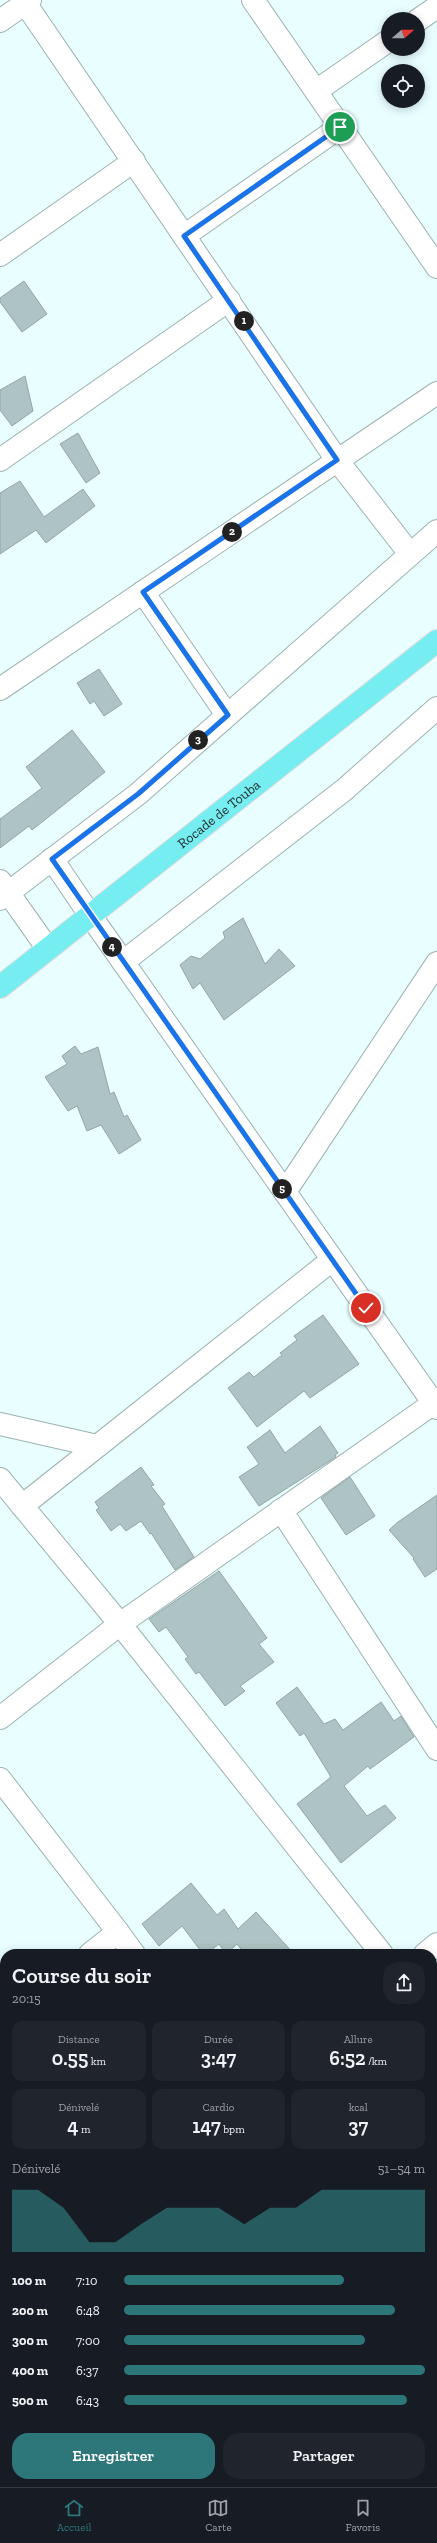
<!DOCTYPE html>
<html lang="fr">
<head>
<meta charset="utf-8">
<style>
	body { margin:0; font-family:"Zilla Slab",serif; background:#20242c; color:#f1f3f6; height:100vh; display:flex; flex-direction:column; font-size:15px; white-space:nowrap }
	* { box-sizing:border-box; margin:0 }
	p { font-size:13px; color:#9ea1a6 }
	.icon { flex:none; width:22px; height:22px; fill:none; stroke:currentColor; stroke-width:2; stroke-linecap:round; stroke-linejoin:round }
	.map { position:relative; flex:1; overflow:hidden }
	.details { position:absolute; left:0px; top:1949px; width:437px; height:538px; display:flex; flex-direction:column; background:#171b24; border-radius:16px 16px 0 0; box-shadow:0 2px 10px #0003 }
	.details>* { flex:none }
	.needle { width:26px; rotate:70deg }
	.fabs { position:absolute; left:381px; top:12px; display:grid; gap:8px }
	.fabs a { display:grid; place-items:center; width:44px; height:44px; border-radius:50%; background:#171b24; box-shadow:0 2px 10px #0003; font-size:20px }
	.pin { position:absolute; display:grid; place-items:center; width:34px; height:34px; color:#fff; margin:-17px; border:2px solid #fff; border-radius:50%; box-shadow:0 1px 4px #0007 }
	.km { position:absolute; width:20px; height:20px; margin:-10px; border-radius:50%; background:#222; color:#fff; font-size:11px; line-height:20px; text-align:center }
	.round { display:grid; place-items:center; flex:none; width:42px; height:42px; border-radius:16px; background:#20242c }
	.summary { display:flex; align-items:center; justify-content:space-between; height:68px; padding:0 12px }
	h1 { font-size:22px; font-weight:600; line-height:30px }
	.metrics { display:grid; grid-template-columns:repeat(3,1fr); gap:6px; height:68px; padding:4px 12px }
	.metrics div { display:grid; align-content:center; border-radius:10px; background:#20242c; text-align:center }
	.metrics b { font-size:20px; font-weight:600 }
	.metrics small { font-size:11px; font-weight:400 }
	.metrics p { font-size:11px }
	.chart { height:112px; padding:8px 12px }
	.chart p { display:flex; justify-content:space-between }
	.chart svg { width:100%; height:72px; margin-top:4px; fill:#2d777a; opacity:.7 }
	.action { display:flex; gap:8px; margin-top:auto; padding:8px 12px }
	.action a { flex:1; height:46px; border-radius:16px; background:#2d777a; color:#fff; font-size:16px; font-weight:600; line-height:46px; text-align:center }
	.action a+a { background:#20242c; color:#f1f3f6 }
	ul { padding:0 12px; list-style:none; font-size:13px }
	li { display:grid; grid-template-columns:64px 48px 1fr; align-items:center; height:30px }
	li i { height:10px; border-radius:5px; background:#2d777a }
	.tabs { display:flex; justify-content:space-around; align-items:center; height:56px; border-top:1px solid #363941; background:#171b24; font-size:11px; color:#9ea1a6 }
	.tabs a { display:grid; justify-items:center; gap:2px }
	.tabs .active { color:#2d777a }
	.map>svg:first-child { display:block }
	.building { fill:#aec3c3; stroke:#92a6a7 }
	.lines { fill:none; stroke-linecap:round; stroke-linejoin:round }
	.minor-casing { stroke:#9cb1b2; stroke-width:24 }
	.secondary-casing { stroke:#9cb1b2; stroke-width:24 }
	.primary-casing { stroke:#dcdddd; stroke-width:24 }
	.minor { stroke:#fff; stroke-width:22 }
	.secondary { stroke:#fff; stroke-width:22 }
	.primary { stroke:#76edf1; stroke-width:22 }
	.route-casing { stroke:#fff; stroke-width:8 }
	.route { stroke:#1a73e8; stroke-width:5 }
	.labels { text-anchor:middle; stroke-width:4; stroke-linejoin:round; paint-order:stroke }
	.street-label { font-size:14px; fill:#242d2d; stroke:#fff }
</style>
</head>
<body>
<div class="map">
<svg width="437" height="2487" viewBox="0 0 437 2487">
	<rect width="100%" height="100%" fill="#e8feff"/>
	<!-- building -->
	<g class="building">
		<path d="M24 281 47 314 22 332 0 302V298Z"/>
		<path d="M25 376 33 411 12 426 0 410V390Z"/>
		<path d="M78 433 100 473 86 483 60 444Z"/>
		<path d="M20 481 44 517 83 489 95 506 46 543 36 530 0 554V493Z"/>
		<path d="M99 669 122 704 104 716 94 701 90 704 77 683Z"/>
		<path d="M72 730 105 772 32 830 29 826 0 848V819L42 788 26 767Z"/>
		<path d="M243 918 265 964 279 949 295 966 224 1020 200 983 193 989 180 965 191 956 200 959 225 938 223 932Z"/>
		<path d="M75 1046 81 1054 98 1047 110 1094 114 1092 124 1117 127 1115 141 1140 119 1154 101 1125 87 1131 77 1106 68 1111 45 1077 67 1064 62 1056Z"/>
		<path d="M323 1315 359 1364 310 1398 304 1391 257 1427 228 1388 249 1372 254 1377 282 1355 280 1353 297 1340 294 1336Z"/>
		<path d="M320 1426 338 1453 335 1455 336 1457 259 1506 239 1477 259 1464 247 1447 270 1430 285 1453Z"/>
		<path d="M141 1467 154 1485 151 1486 165 1504 162 1506 194 1557 175 1570 151 1533 150 1534 141 1521 126 1531 120 1524 111 1531 96 1510 99 1508 95 1502Z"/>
		<path d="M350 1477 375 1516 346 1535 321 1498Z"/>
		<path d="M437 1495V1569L425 1577 413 1559 414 1558 389 1530 398 1522Z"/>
		<path d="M219 1571 267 1638 259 1644 274 1662 240 1686 245 1691 225 1706 199 1672 196 1674 185 1659 188 1657 166 1627 159 1632 149 1619Z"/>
		<path d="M297 1687 324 1724 335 1719 343 1730 381 1702 394 1721 401 1716 414 1737 370 1769 368 1766 344 1786 367 1816 385 1805 396 1818 341 1863 297 1804 331 1777 304 1733 300 1736 276 1703Z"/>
		<path d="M191 1883 217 1915 224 1909 238 1929 256 1912 294 1954H245L237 1944 226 1954 219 1944 206 1954H203L182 1926 159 1946 142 1924Z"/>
	</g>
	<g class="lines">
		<defs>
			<g id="minor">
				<path d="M23 0 337 460 410 554"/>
				<path d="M253 0 437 267"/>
				<path d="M418 20 437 7"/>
				<path d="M0 21 30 0"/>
				<path d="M316 91 388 41"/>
				<path d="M184 236 340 127"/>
				<path d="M0 255 134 161"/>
				<path d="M0 460 229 300"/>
				<path d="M143 592 227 715"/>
				<path d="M0 689 437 393"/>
				<path d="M52 859 90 915"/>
				<path d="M0 881 48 949"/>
				<path d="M0 899 138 794 437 531"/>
				<path d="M123 962 344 790 437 708"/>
				<path d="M285 1192 437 963"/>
				<path d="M0 1424 97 1446"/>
				<path d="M0 1479 120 1624 382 1954"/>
				<path d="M22 1506 332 1260"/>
				<path d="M281 1510 437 1749"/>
				<path d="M0 1718 120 1624 434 1403 437 1399"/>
				<path d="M0 1779 118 1932"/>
				<path d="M90 1954 118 1932 134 1954"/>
				<path d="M425 1954 437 1944"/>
				<path d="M0 1975 5 1982"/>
				<path d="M0 2023 5 2019"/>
				<path d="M432 2060 437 2063"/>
				<path d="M432 2265 437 2268"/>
				<path d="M0 2280 5 2276"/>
				<path d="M432 2474 437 2476"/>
				<path d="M78 2482 82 2487"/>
				<path d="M54 2487 60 2482"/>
				<path d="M289 2487 295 2482"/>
			</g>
			<path id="secondary" d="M90 915 437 1408"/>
			<g id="primary">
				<path id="s1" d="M0 987 437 641"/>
			</g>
		</defs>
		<!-- minor casing -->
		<use href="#minor" class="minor-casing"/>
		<!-- secondary casing -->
		<use href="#secondary" class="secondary-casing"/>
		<!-- primary casing -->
		<use href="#primary" class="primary-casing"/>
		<!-- minor -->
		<use href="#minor" class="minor"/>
		<!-- secondary -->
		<use href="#secondary" class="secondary"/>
		<!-- primary -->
		<use href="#primary" class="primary"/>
	</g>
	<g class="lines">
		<defs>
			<path id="route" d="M340 127 184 236 337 460 143 592 228 715 138 794 52 859 366 1308"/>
		</defs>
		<!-- route casing -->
		<use href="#route" class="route-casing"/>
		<!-- route -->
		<use href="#route" class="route"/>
	</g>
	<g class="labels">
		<!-- street labels -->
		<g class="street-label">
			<text dy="5" stroke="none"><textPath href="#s1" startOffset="279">Rocade de Touba</textPath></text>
		</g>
	</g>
</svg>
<div class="fabs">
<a><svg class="needle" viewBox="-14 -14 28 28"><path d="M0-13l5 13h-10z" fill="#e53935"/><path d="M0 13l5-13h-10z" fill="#9ea1a6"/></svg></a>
<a><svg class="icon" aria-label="locate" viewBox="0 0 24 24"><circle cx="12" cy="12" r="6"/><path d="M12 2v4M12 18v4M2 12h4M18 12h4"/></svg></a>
</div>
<div class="pin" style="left:340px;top:127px;background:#1e9e55"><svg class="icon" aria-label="arrive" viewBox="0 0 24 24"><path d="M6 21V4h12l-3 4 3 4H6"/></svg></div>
<div class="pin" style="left:366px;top:1308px;background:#d93025"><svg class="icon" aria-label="check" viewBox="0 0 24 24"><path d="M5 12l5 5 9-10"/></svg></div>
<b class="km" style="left:244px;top:321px">1</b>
<b class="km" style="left:232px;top:532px">2</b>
<b class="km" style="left:198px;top:740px">3</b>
<b class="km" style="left:112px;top:947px">4</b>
<b class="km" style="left:282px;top:1189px">5</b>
<section class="details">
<div class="summary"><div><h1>Course du soir</h1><p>20:15</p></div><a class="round"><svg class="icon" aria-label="share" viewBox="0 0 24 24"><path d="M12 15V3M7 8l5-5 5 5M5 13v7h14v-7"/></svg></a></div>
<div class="metrics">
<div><p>Distance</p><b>0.55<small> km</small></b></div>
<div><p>Durée</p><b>3:47</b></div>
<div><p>Allure</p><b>6:52<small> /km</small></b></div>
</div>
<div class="metrics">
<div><p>Dénivelé</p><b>4<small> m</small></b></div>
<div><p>Cardio</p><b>147<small> bpm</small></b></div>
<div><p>kcal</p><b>37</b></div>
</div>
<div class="chart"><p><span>Dénivelé</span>51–54 m</p>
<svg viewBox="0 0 160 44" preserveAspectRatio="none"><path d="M0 44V6L10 6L20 17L30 38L40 38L50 27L60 17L70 17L80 17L90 27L100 17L110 17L120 6L130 6L140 6L150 6L160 6V44z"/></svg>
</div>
<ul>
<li><b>100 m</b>7:10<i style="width:73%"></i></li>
<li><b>200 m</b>6:48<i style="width:90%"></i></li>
<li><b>300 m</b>7:00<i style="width:80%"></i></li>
<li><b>400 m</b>6:37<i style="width:100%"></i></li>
<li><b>500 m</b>6:43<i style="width:94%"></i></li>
</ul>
<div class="action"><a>Enregistrer</a><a>Partager</a></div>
</section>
</div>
<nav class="tabs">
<a class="active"><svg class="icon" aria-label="home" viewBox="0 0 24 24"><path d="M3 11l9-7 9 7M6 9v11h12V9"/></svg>Accueil</a>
<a><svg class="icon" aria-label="map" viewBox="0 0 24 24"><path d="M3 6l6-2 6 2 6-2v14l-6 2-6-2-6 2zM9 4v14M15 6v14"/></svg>Carte</a>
<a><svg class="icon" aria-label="saved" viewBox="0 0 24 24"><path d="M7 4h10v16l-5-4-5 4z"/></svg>Favoris</a>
</nav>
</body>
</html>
